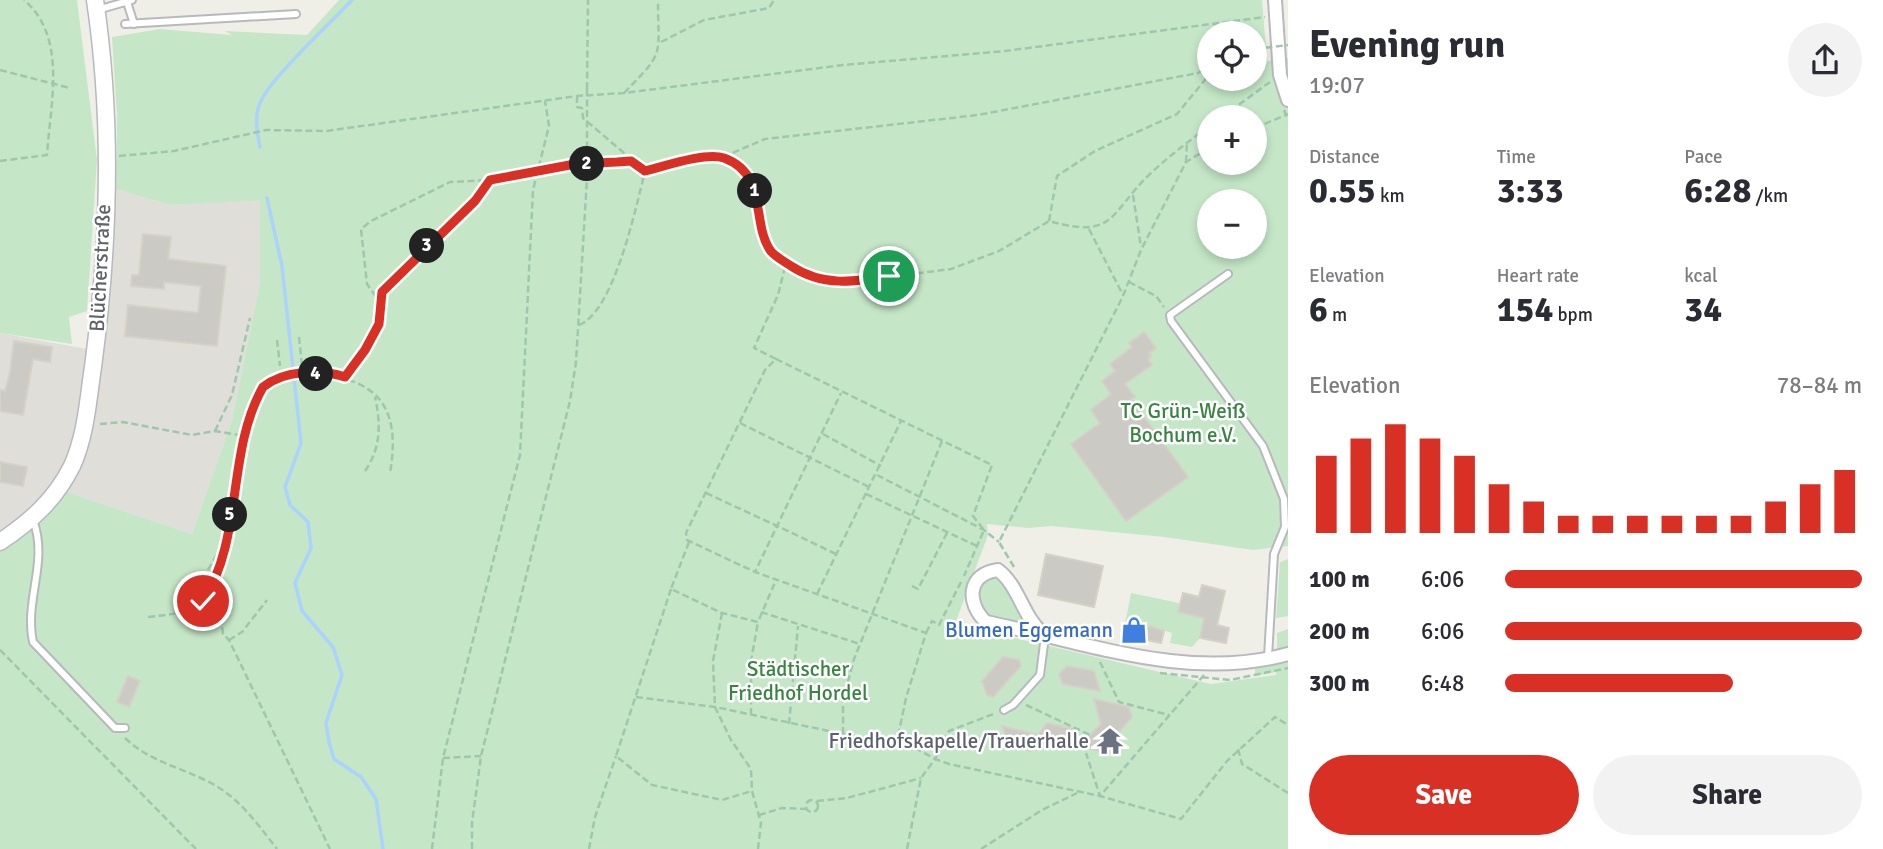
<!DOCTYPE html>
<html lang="en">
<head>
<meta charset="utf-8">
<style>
	body { margin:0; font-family:Signika,sans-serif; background:#f2f2f3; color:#2b2b33; height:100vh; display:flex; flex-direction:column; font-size:26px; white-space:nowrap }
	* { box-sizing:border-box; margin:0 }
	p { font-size:23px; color:#7c7c81 }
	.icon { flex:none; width:38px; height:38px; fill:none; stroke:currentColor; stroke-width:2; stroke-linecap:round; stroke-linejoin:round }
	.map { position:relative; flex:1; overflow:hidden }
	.details { display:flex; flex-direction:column; background:#fff; width:595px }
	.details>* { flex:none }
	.controls { position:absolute; left:1197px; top:21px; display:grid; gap:14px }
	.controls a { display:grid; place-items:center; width:70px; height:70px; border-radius:50%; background:#fff; box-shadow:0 4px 10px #0003; font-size:35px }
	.pin { position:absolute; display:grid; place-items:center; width:60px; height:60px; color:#fff; margin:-30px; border:4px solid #fff; border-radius:50%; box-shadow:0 2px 7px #0007 }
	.km { position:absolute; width:35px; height:35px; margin:-18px; border-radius:50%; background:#222; color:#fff; font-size:19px; line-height:35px; text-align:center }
	.round { display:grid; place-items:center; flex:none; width:74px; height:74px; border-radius:37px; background:#f2f2f3 }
	.headline { display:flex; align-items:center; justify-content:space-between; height:119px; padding:0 21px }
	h1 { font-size:38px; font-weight:700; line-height:52px }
	.figures { display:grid; grid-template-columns:repeat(3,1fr); gap:10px; height:119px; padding:7px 21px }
	.figures div { display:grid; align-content:center }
	.figures b { font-size:35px; font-weight:700 }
	.figures small { font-size:19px; font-weight:400 }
	.figures p { font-size:19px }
	.chart { height:196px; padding:14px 21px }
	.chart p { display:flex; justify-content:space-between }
	.chart svg { width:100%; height:126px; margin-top:7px; stroke:#d93025; stroke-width:6 }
	.action { display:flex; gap:14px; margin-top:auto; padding:14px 21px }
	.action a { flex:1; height:80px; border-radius:42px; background:#d93025; color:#fff; font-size:28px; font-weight:700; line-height:80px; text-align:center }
	.action a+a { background:#f2f2f3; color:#2b2b33 }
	ul { padding:0 21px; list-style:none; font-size:23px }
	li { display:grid; grid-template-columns:112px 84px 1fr; align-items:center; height:52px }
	li i { height:18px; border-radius:9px; background:#d93025 }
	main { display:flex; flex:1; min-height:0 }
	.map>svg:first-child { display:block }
	.industrial { fill:#dfded9 }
	.green { fill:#c5e7c7; fill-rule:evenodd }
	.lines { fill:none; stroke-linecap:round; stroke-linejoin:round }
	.stream { stroke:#abd3fc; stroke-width:3.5 }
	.building { fill:#cccac4; stroke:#d5d1c6; stroke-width:2 }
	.lane-casing { stroke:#b7b9bd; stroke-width:10 }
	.street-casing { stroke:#b7b9bd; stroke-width:16 }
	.secondary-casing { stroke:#b6b9be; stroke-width:19 }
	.path { stroke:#9fc7ad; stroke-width:2.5; stroke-dasharray:7 3.5; stroke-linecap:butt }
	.lane { stroke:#fff; stroke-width:6 }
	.street { stroke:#fff; stroke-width:12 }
	.secondary { stroke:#fff; stroke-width:16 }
	.path-bridge { stroke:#9fc7ad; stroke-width:2.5; stroke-dasharray:7 3.5; stroke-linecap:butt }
	.route-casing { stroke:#fff; stroke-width:14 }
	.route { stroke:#d93025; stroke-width:9 }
	.labels { text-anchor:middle; stroke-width:5; stroke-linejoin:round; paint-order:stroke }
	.street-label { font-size:21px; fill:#5f6267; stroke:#fff }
	.park-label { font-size:21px; fill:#388441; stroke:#fff }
	.shop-label { font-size:21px; fill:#366cbe; stroke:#fff; text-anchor:end }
	.worship-label { font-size:21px; fill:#5b616d; stroke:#fff; text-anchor:end }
</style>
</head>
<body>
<main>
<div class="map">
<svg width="1288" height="849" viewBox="0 0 1288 849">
	<rect width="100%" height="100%" fill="#f0efe7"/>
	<!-- industrial -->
	<path class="industrial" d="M116 189 170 205 260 199V282L232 420 192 534 67 492 39 521 0 546V333L103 352Z"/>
	<!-- green -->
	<g class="green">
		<path d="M0 0H77L97 160 87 311 69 317 72 344 0 333Z"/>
		<path d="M339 0H1262L1267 61 1288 58V546L1253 550 1164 537 1051 526 1029 528 987 524 988 535 955 624 1211 684 1276 675V672L1255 676V667L1277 663V633L1288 629V849H0V546L39 521 67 492 192 534 232 420 260 282V200L170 205 116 189 117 116 112 37 160 29 232 35 225 31 307 35ZM1209 33H1255V79H1209ZM1209 117H1255V163H1209ZM1209 201H1255V247H1209Z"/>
		<path d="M1288 559V616L1276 618 1280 562Z"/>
		<path d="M998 577C1009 584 1023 611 1021 623 1012 621 995 620 988 614 971 601 979 580 998 577Z"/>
		<path d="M1131 593 1179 603 1178 612 1204 618 1200 638 1192 647 1170 643 1172 633 1126 619Z"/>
	</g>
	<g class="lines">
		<!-- stream -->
		<g class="stream">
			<path d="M260 147C257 132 254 117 260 103 271 77 330 24 352 0"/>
			<path d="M267 198 282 266 301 443 285 487 290 505 308 522 311 548 295 583 302 611 333 647 342 675 326 723 329 742 334 759 361 777 376 799 383 849"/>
		</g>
	</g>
	<!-- building -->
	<g class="building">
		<path d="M143 234 171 237 168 259 226 266 217 346 125 336 128 305 198 313 201 286 164 282V289L131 286 132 275H139Z"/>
		<path d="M1144 332 1156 348 1149 353 1151 356 1148 359 1152 365 1125 384 1135 397 1131 399 1188 477 1126 521 1071 444 1100 423 1091 410 1111 394 1102 381 1115 371 1110 364 1132 347 1129 343Z"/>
		<path d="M14 341 52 347 50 362 33 359 23 415 0 411V390L5 391 10 373Z"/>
		<path d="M0 462 27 467 23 486 0 482Z"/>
		<path d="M1046 554 1103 566 1094 607 1038 595Z"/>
		<path d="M1202 585 1225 591 1217 625 1229 628 1226 643 1200 638 1204 618 1178 612 1183 593 1199 597Z"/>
		<path d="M1127 619 1164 631 1161 643 1123 635Z"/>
		<path d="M1003 657 1019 660 1021 666 993 697 987 695 982 681Z"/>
		<path d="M1067 666 1094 671 1100 691 1063 684 1059 674Z"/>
		<path d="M128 676 140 681 129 707 117 702Z"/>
		<path d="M1094 699 1129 707 1131 714 1132 717 1118 733 1121 742 1111 755 1080 745 1101 724Z"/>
		<path d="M1047 723 1074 729 1081 742 1074 748 1040 741 1031 751 1009 746 1002 726 1038 735Z"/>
	</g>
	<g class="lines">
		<defs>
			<g id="lane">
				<path d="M127 2 134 24"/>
				<path d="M97 10 132 0"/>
				<path d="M125 24 296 14"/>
				<path d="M1228 274 1170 315 1171 321 1263 446 1284 499 1285 527 1274 554 1268 657"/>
				<path d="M284 375 300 374"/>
				<path d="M33 520C49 561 24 600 33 642L115 728H125"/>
				<path d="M1004 710 1013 705 1040 675 1045 636"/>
			</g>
			<g id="street">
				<path d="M1275 0 1280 75 1288 100"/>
				<path d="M1042 633C1022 615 1019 586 998 570 967 574 966 603 986 622 1085 642 1188 682 1288 654"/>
			</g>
			<path id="secondary" d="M0 542C31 521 55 500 72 466 86 435 88 400 93 367 109 247 113 120 95 0"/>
		</defs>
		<!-- lane casing -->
		<use href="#lane" class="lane-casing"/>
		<!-- street casing -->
		<use href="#street" class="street-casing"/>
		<!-- secondary casing -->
		<use href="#secondary" class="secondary-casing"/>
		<!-- path -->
		<g class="path">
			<path d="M661 42 704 20 769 8 774 0"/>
			<path d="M0 70 70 88"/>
			<path d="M587 89 588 0"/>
			<path d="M624 93C666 50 658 58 658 0"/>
			<path d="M577 96V107L582 108 583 118 645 171"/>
			<path d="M1284 110 1288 120"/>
			<path d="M1222 117 1270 82"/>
			<path d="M1255 128 1288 114"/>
			<path d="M119 156 174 151 266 130 326 131 577 96 624 93 843 65 1005 51 1265 17"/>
			<path d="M723 157 765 139 978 115 1198 73 1209 66"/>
			<path d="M0 161 47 155C50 105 68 37 24 0"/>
			<path d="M1186 162 1187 141"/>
			<path d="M1133 195 1141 247"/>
			<path d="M1049 221 1057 176 1095 151 1177 114 1209 75"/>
			<path d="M1089 229 1123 295"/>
			<path d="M1129 282 1156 296 1164 307"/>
			<path d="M382 305 367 284 361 229 371 221 450 182 490 180 575 164 631 161"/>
			<path d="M579 325C614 312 636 207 645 171 690 159 737 140 757 196 763 213 765 232 770 250L803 274 824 281 849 282 951 269 999 251 1049 221C1116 240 1109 213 1150 174 1169 156 1188 142 1209 126"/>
			<path d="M299 337 302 366"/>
			<path d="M277 340 280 366"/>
			<path d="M776 359 754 348 778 295 786 263"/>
			<path d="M307 373C375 377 402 403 390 473"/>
			<path d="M345 377 365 350 378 324 382 292 475 201 489 182"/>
			<path d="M276 378 263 387 257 398 245 436 217 579 223 634 229 640 330 849"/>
			<path d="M740 423 869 487"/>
			<path d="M100 424 123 422 192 435 215 431 245 436"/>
			<path d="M215 431 232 395 250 318"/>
			<path d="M823 434 881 466"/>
			<path d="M365 471C381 448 381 424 375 397"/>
			<path d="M877 475 984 530 999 542"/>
			<path d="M706 493 777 526 755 572"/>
			<path d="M866 494 977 546"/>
			<path d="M689 542 671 589 722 613 758 622 776 580"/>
			<path d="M836 554 777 526 841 393"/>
			<path d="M1014 567 999 542 1123 296 1141 250 1186 162 1209 148"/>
			<path d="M912 586 918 589 948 531"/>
			<path d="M671 589 616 756 652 785 722 800 752 791"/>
			<path d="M817 594 901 421"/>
			<path d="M178 595 196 590 222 546"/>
			<path d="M761 612 860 644"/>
			<path d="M722 613 713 661 715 707 731 740 751 769 752 791 761 823 758 849"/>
			<path d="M148 617C185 613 196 612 217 579"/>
			<path d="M926 633 932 621 939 625 961 582"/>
			<path d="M229 640 242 632 267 600"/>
			<path d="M0 650 196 849"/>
			<path d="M1100 662 1119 702 1169 715"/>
			<path d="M1160 673 1230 680 1288 668"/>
			<path d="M1204 675 1100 796 1181 819 1227 761 1275 717 1288 725"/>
			<path d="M636 697 715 707 919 750 935 759 949 731 996 713"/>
			<path d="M1026 705 1090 735"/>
			<path d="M751 715V661L758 622"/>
			<path d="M789 724 798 626"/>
			<path d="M843 734V701L854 659 942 441"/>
			<path d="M125 738C149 761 177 766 207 781 238 796 256 822 277 849"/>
			<path d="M896 746 906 698 926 633 755 572 687 540 686 533 765 370 776 359 992 465 973 516 984 530 964 576"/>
			<path d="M1238 749 1242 764 1288 793"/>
			<path d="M443 758 481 756"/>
			<circle cx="812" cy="806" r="6"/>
			<path d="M817 801 847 798 921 778"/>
			<path d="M759 815 782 808 807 809"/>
			<path d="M432 849 443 758 520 455 533 190 549 126 545 101"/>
			<path d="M472 849V823L481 756 570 401 576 362 587 178"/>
			<path d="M589 849 595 817 616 756"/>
			<path d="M907 849 921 778 935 759 949 764 1100 796 1086 753"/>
			<path d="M981 849 1042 810 1077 793"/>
		</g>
		<!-- lane -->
		<use href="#lane" class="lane"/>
		<!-- street -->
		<use href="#street" class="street"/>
		<!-- secondary -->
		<use href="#secondary" class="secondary"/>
		<!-- path-bridge -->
		<g class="path-bridge">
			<path d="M1255 49 1288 45"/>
			<path d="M587 89V178"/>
		</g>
	</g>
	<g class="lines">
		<defs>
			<path id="route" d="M203 601C244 538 226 452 263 387 284 370 320 369 345 377L365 350 379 324 382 292 475 201 490 180 575 164 617 162 631 161 645 171C665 166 705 152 724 158 768 174 751 221 770 250 774 256 785 262 791 266 823 287 854 282 889 276"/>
		</defs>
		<!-- route casing -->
		<use href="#route" class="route-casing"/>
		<!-- route -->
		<use href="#route" class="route"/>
	</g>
	<!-- icons -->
	<defs>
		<symbol id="shop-bare" viewBox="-9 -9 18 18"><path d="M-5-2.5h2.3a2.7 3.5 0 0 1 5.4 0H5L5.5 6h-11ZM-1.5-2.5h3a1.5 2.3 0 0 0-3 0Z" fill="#3f7fe0" stroke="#fff" stroke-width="2.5" paint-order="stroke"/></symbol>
		<symbol id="temple-bare" viewBox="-9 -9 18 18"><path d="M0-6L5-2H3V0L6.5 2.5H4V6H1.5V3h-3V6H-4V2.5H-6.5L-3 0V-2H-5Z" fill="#6b7280" stroke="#fff" stroke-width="2.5" paint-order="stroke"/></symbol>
	</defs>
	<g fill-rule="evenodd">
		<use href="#shop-bare" x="1115" y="611" width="38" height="38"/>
		<use href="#temple-bare" x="1091" y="722" width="38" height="38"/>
	</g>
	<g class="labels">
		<!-- street labels -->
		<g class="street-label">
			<text transform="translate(100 268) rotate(-87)" y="7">Blücherstraße</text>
		</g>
		<!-- park labels -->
		<g class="park-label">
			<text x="1183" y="418">TC Grün-Weiß<tspan x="1183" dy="24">Bochum e.V.</tspan></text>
			<text x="798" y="676">Städtischer<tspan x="798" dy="24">Friedhof Hordel</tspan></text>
		</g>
		<!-- shop labels -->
		<g class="shop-label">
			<text x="1113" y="637">Blumen Eggemann</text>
		</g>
		<!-- worship labels -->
		<g class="worship-label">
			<text x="1089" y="748">Friedhofskapelle/Trauerhalle</text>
		</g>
	</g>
</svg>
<div class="controls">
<a><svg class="icon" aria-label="locate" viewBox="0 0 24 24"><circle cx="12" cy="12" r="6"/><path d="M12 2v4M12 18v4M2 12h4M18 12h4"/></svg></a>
<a>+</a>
<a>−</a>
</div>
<div class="pin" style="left:889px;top:276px;background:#1e9e55"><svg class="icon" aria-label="arrive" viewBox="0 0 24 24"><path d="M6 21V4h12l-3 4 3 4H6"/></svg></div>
<div class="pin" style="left:203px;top:601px;background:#d93025"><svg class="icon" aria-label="check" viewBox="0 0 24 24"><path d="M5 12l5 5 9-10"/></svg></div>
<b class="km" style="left:755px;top:191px">1</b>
<b class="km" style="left:587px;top:164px">2</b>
<b class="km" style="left:427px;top:246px">3</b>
<b class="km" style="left:316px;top:374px">4</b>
<b class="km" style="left:230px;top:515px">5</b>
</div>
<section class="details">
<div class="headline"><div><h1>Evening run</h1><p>19:07</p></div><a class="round"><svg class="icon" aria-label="share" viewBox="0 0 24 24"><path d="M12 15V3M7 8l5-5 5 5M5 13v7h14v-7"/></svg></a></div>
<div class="figures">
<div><p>Distance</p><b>0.55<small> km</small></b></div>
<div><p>Time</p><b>3:33</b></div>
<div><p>Pace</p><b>6:28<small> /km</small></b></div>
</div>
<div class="figures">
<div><p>Elevation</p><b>6<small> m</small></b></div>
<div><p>Heart rate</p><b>154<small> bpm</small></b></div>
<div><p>kcal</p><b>34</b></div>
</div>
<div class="chart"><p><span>Elevation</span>78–84 m</p>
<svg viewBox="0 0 160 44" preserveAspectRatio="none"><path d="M5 44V17M15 44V11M25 44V6M35 44V11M45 44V17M55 44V27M65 44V33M75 44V38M85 44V38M95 44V38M105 44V38M115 44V38M125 44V38M135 44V33M145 44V27M155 44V22"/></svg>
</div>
<ul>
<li><b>100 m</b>6:06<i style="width:100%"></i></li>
<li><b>200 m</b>6:06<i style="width:100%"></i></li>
<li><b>300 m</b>6:48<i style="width:64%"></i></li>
</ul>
<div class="action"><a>Save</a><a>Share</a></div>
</section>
</main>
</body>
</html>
